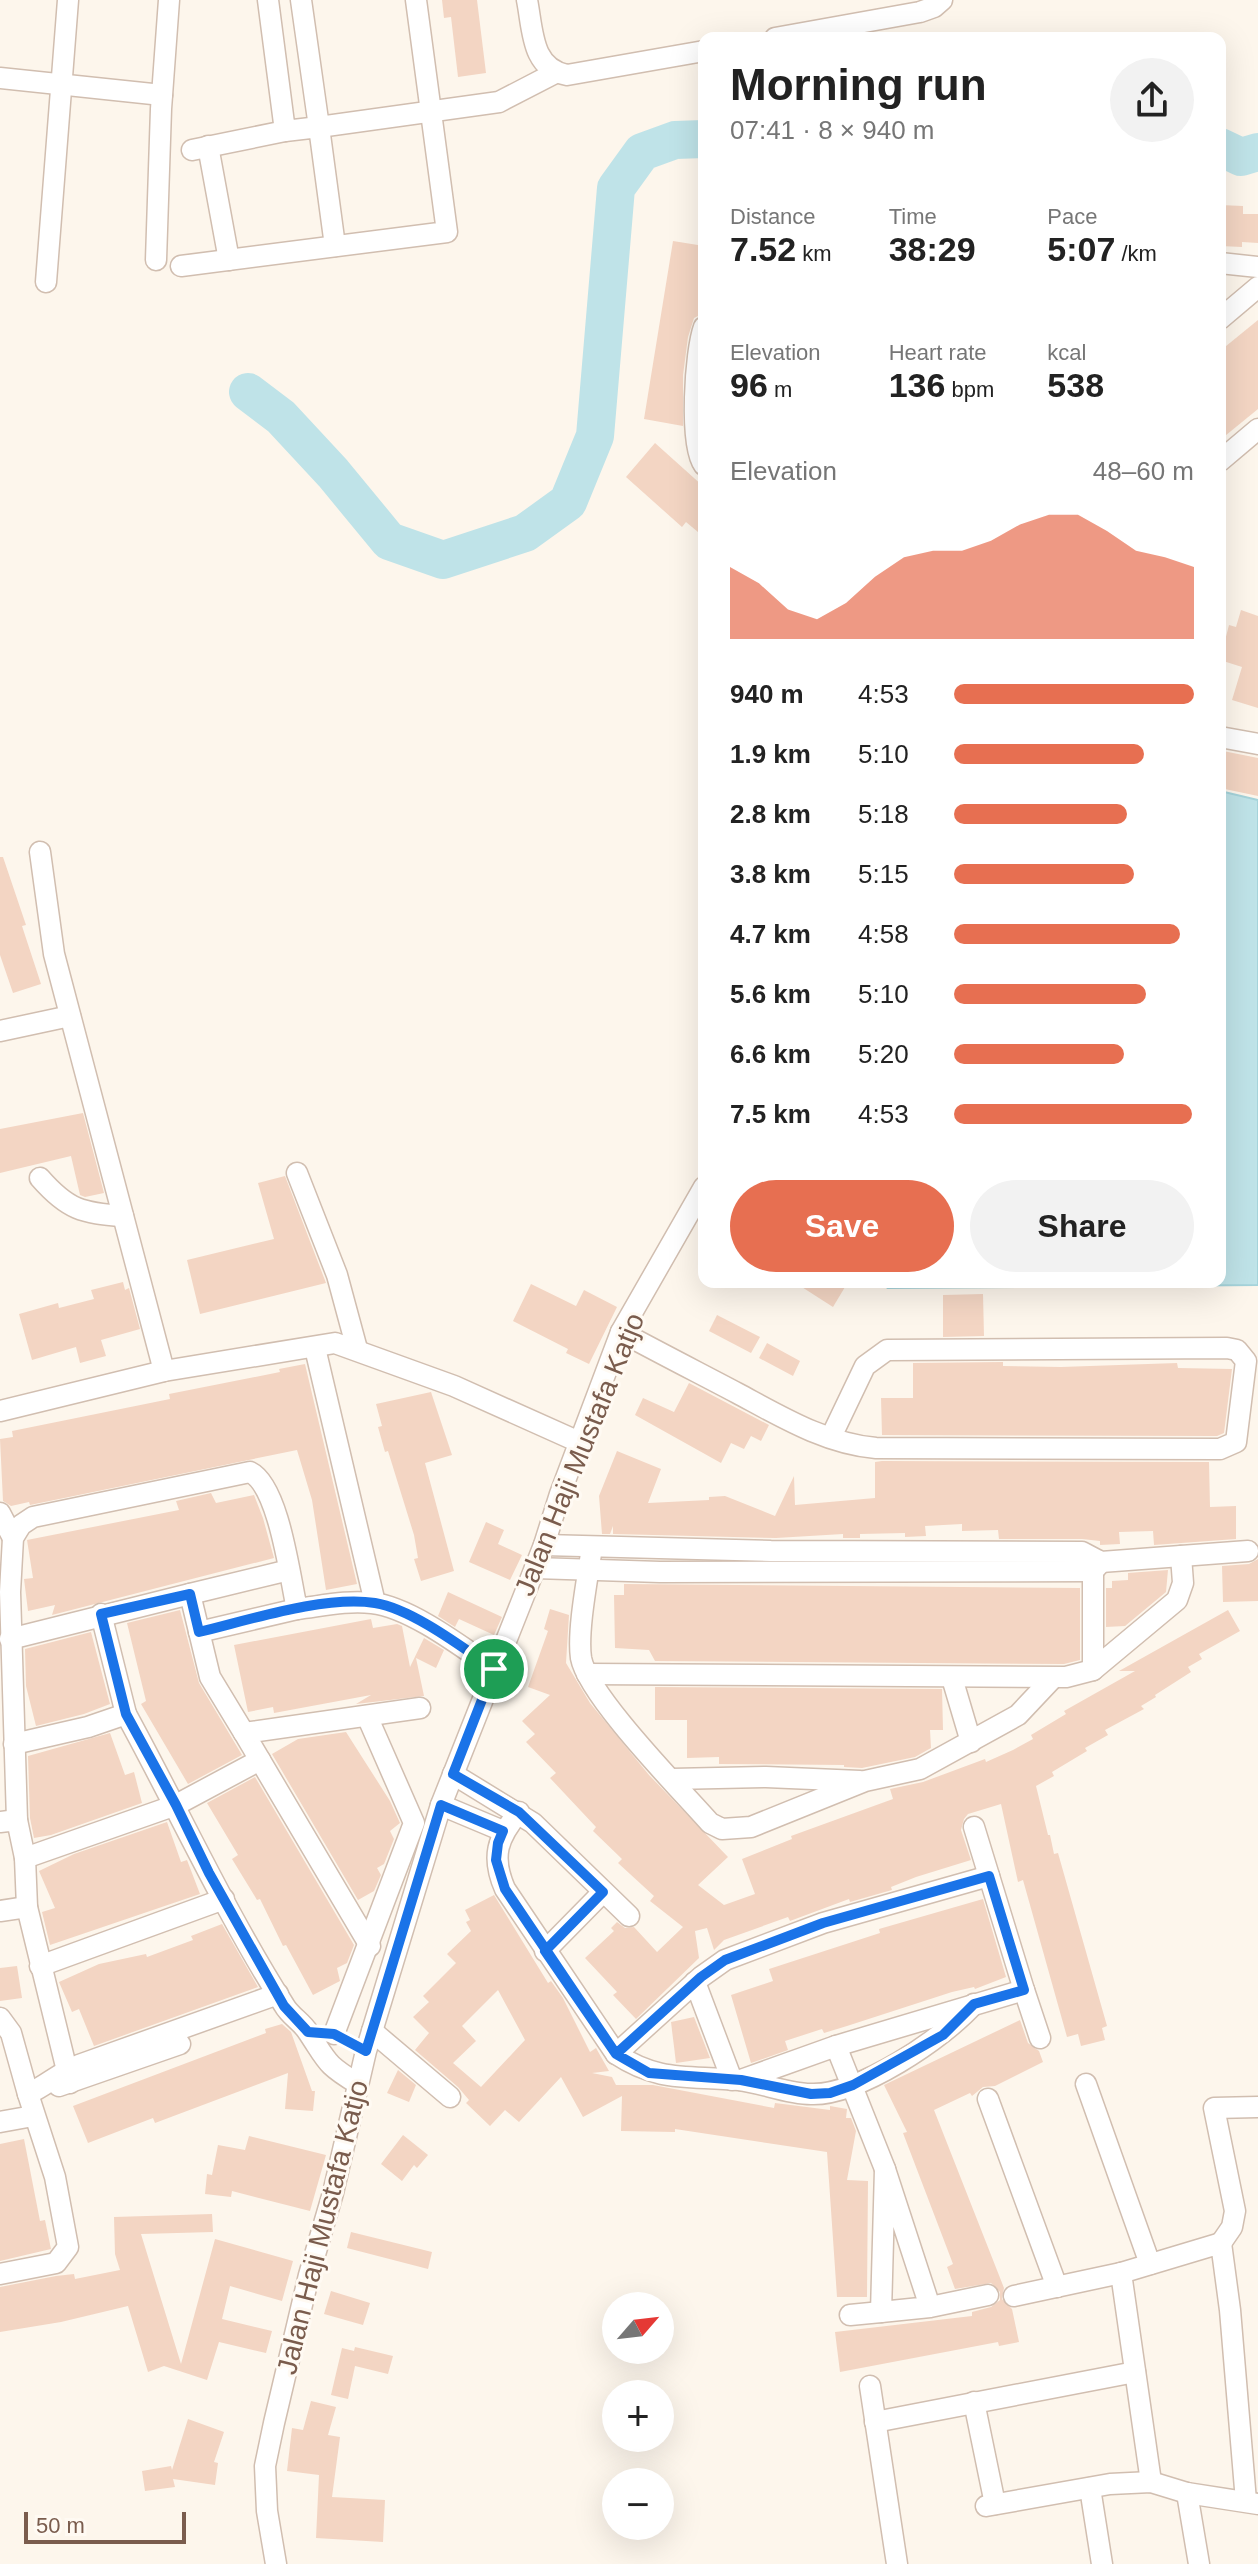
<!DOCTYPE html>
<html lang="en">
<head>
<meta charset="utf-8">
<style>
	body { margin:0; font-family:Arial,sans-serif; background:#f2f2f2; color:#222; height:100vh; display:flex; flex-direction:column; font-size:30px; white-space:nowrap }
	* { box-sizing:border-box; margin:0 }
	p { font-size:26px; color:#767676 }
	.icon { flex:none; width:44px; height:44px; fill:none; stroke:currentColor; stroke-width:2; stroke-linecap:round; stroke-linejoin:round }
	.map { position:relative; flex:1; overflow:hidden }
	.side { position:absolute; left:698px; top:32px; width:528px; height:1256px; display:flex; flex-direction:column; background:#fff; border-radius:16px; box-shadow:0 8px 32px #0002 }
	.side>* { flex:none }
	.needle { width:52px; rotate:62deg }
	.tools { position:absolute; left:602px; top:2292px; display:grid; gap:16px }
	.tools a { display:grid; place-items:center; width:72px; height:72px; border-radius:50%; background:#fff; box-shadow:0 8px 32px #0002; font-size:40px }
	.scale { position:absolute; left:24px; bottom:20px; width:162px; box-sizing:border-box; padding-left:8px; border:4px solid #7a5c4d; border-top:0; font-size:22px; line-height:28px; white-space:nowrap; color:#7a5c4d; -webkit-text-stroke:6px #fffaf3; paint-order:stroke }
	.pin { position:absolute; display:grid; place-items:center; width:68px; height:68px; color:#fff; margin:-34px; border:4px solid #fff; border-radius:50%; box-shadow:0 2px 8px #0007 }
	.round { display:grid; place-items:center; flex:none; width:84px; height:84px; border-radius:42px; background:#f2f2f2 }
	.headline { display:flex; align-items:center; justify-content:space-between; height:136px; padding:0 32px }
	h1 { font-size:44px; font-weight:700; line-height:60px }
	.stats { display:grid; grid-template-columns:repeat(3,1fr); gap:12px; height:136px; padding:8px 32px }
	.stats div { display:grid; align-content:center }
	.stats b { font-size:34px; font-weight:700 }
	.stats small { font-size:22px; font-weight:400 }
	.stats p { font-size:22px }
	.chart { height:224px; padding:16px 32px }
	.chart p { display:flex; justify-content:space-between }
	.chart svg { width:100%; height:144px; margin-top:8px; fill:#e76f51; opacity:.7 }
	.action { display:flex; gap:16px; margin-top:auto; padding:16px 32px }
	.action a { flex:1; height:92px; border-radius:48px; background:#e76f51; color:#fff; font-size:32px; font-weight:700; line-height:92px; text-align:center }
	.action a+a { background:#f2f2f2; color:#222 }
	ul { padding:0 32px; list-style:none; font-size:26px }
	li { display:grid; grid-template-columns:128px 96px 1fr; align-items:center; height:60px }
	li i { height:20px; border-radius:10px; background:#e76f51 }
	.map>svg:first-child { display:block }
	.water { fill:#bfe3e8; stroke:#a5d3da; stroke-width:2 }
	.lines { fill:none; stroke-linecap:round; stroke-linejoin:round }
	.river { stroke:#bfe3e8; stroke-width:38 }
	.building { fill:#f3d5c3; fill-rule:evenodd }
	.minor-casing { stroke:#d1beb0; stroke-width:23 }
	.minor { stroke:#fff; stroke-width:20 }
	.route-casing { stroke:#fff; stroke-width:16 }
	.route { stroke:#1a73e8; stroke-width:10 }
	.labels { text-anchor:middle; stroke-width:6; stroke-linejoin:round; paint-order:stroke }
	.street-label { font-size:28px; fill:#7a5c4d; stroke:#fffaf3 }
</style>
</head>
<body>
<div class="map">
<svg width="1258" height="2564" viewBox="0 0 1258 2564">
	<rect width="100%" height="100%" fill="#fdf6ec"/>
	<!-- water -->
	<path class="water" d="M1220 791 1258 800V1285L888 1288 891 1282H1220Z"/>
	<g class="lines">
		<!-- river -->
		<g class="river">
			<path d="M1220 147 1241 157 1258 152"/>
			<path d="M248 392 281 417 333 473 389 541 443 560 525 533 568 502 595 436 616 188 642 152 675 140 704 139"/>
		</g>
	</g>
	<!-- building -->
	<g class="building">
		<path d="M442 0H477L486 73 458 77 451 17 444 18Z"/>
		<path d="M1220 205 1243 206V214H1258V243L1242 242V247L1220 246Z"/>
		<path d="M673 241 704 246V302L702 314 694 318 688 337 683 375V426L644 419Z"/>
		<path d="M1258 320V409L1220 440V351Z"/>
		<path d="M655 443 704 487V537L686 522 682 527 626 477Z"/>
		<path d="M1241 610 1258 616V708L1232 700 1242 667 1220 660 1229 625 1236 627Z"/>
		<path d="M1223 751 1258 758V796L1220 788Z"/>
		<path d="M0 857H3L26 925 22 926 41 984 13 993 0 955Z"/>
		<path d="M83 1113 104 1193 85 1197 80 1195 71 1156 0 1173V1129Z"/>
		<path d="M285 1176 326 1283 200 1314 187 1260 274 1239 258 1183Z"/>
		<path d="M123 1282 125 1290 129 1288 140 1329 101 1340 106 1356 80 1363 76 1347 32 1360 19 1314 58 1303 59 1308 94 1299 91 1290Z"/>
		<path d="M794 1282H848L833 1307Z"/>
		<path d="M531 1284 576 1306 584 1290 617 1307 589 1364 566 1353 568 1349 513 1321Z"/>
		<path d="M983 1294 984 1336 943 1337V1295Z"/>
		<path d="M717 1315 760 1337 751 1353 709 1331Z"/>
		<path d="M767 1343 800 1361 793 1376 759 1358Z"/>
		<path d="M1003 1362V1366L1061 1367 1177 1363 1178 1368 1232 1369 1224 1433 1217 1436 882 1435 881 1398H913V1363Z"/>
		<path d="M305 1364 357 1584 326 1590 312 1500 297 1450 30 1505 29 1502 11 1506 3 1501 0 1439 13 1437 12 1431 170 1399 169 1394 280 1372 279 1369Z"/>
		<path d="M689 1383 769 1425 761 1441 751 1436 744 1449 731 1443 721 1463 635 1415 643 1398 674 1412Z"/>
		<path d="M431 1392 452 1455 425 1463 454 1571 421 1581 414 1559 418 1558 414 1535 388 1451 385 1452 378 1427 382 1426 376 1404Z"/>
		<path d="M617 1451 661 1469 648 1503 709 1500V1497L725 1496 775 1516 794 1476 795 1505 875 1498V1462L882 1461 1209 1462 1210 1507 1236 1506V1539L1154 1545 1153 1531 1119 1532 1120 1544 1100 1545V1541L1082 1539H999L998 1530 962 1531V1524L925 1526 926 1536 905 1537V1533L860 1534V1538H843V1534L776 1538 613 1534V1526L610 1534H602L599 1496Z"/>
		<path d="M211 1493 216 1503 254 1495 263 1518 274 1558 52 1615 55 1605 28 1611 24 1579 33 1578 27 1540 179 1510 176 1501Z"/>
		<path d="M486 1522 504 1530 498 1544 522 1555 510 1580 469 1562Z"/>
		<path d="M1258 1559V1601L1223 1602 1222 1566 1249 1564Z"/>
		<path d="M1168 1570 1166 1592 1125 1626 1106 1627V1588H1112V1581L1128 1580V1573Z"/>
		<path d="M624 1584 1080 1588V1660L1064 1664 655 1661 649 1650 615 1648 614 1595H624Z"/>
		<path d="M448 1592 502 1617 494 1635 459 1619 455 1627 438 1616Z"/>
		<path d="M550 1609 569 1615 566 1663 590 1703 649 1775 728 1857 698 1885 724 1905 755 1894 742 1859 792 1839 791 1836 893 1799 890 1789 923 1782 985 1759 986 1762 1013 1750 1033 1739 1031 1735 1066 1714 1064 1711 1135 1671H1119L1228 1610 1240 1631 1199 1654 1202 1659 1188 1667 1191 1672 1155 1695 1156 1697 1141 1706 1144 1709 1105 1730 1108 1735 1085 1748 1087 1751 1052 1772 1054 1776 1036 1786 1048 1835H1050L1054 1854 1058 1853 1107 2026 1102 2028 1105 2040 1081 2046 1078 2034 1067 2037 1023 1880 1018 1882 1001 1804 968 1814 964 1819 961 1830 971 1860 916 1877 891 1887 892 1890 850 1902 849 1899 790 1921 788 1917 724 1940 714 1950 707 1928 695 1931 699 1958 636 2019 613 1995 617 1992 585 1958 614 1931 611 1928 617 1922 625 1928 634 1927 657 1952 683 1927 650 1901 654 1896 618 1863 622 1859 593 1831 596 1827 550 1778 556 1773 526 1742 535 1734 522 1721 550 1695 528 1687 548 1631 544 1629Z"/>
		<path d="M180 1610 199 1683 242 1755 188 1784 141 1704 146 1701 127 1623Z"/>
		<path d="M371 1619 373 1628 397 1624 402 1626 410 1667 424 1638 444 1650 436 1668 416 1658 424 1696 356 1704 371 1695 274 1713 273 1707 248 1712 234 1645Z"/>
		<path d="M91 1632 110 1704 84 1714 36 1726 26 1686 25 1649Z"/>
		<path d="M655 1687 942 1689 943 1730H930L931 1748 915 1757 862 1768 844 1767V1765L719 1764V1757L687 1758V1720H655Z"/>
		<path d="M346 1732 390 1801 400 1823 390 1831 394 1839 384 1864 377 1868 381 1875 374 1891 358 1900 272 1754 298 1739Z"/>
		<path d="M110 1733 125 1775 134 1772 142 1803 51 1835 34 1838 30 1818 28 1756Z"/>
		<path d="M255 1777 354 1945 347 1963 337 1968 340 1981 313 1995 286 1945 283 1946 260 1899 257 1900 232 1859 238 1855 207 1803Z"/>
		<path d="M167 1822 181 1862 187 1860 200 1894 50 1945 42 1912 55 1908 39 1871 74 1854Z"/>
		<path d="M494 1895 548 1983 551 1981 563 1998 590 2052 596 2048 609 2071 592 2073 612 2077 616 2085H653L774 2108 775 2103 830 2110V2106L847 2109 846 2118H851L856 2131 847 2180 868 2181 867 2297H837L827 2152 675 2129V2132L621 2131 622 2096 583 2117 561 2077 519 2122 505 2110 490 2126 466 2103 469 2100 458 2087 415 2050 429 2033 413 2017 429 2002 423 1996 456 1963 447 1954 471 1931 466 1922 470 1920 465 1910ZM498 1990 525 2040 481 2087 453 2063 476 2041 462 2026Z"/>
		<path d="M983 1899 1006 1977 975 1989 974 1987 952 1992 847 2026 824 2033 822 2029 785 2041 788 2050 751 2063 731 1995 773 1981 769 1969 880 1933 879 1929Z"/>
		<path d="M222 1924 258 1987 94 2046 79 2009 72 2012 59 1982 99 1964 146 1954 147 1957 193 1940 191 1936Z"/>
		<path d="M17 1966 22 1998 0 2001V1968Z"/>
		<path d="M694 2017 710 2058 676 2063 671 2022Z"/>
		<path d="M1020 2020 1028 2043 1039 2051 1043 2062 995 2086 983 2087 972 2096 970 2093 934 2110 1004 2288 1002 2299 1012 2309 1019 2342 999 2346 998 2342 840 2372 835 2332 972 2316V2312L991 2307 1000 2300V2292L991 2283 955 2289 947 2267 953 2264 903 2133 907 2132 884 2085Z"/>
		<path d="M282 2024 291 2032 312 2091H315L313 2111 285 2109 288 2073 155 2123 153 2118 88 2143 73 2106 266 2033 265 2029Z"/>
		<path d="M398 2070 416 2085 409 2102 387 2093Z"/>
		<path d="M403 2135 428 2155 417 2168 414 2165 402 2181 381 2164Z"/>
		<path d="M249 2136 326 2155 310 2211 232 2191 231 2197 205 2194 207 2174 212 2175 218 2145 245 2150Z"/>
		<path d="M24 2139 40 2221 45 2220 51 2249 0 2261V2144Z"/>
		<path d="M212 2214 213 2232 141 2234 181 2364 215 2239 293 2261 282 2301 230 2286 222 2319 272 2331 266 2353 219 2342 207 2380 164 2366 148 2372 128 2306 61 2322 0 2332V2287L56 2276 74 2274 75 2279 120 2270 115 2254 114 2217Z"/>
		<path d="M351 2232 432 2252 428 2269 347 2248Z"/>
		<path d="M331 2291 370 2303 363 2325 324 2314Z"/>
		<path d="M355 2347 393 2356 388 2374 355 2366 348 2399 331 2395 342 2348 354 2351Z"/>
		<path d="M311 2401 336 2407 328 2435 340 2437 332 2497 385 2500 383 2542 316 2538 319 2475 287 2471 292 2428 303 2430Z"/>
		<path d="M188 2419 224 2432 214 2462 218 2463 215 2485 173 2479 175 2487 145 2491 142 2471 171 2466 172 2470Z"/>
	</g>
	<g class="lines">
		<defs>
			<g id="minor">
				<path d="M268 0 285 131 319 127 335 246"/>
				<path d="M301 0 319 127 499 102 555 73"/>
				<path d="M527 0C533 30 531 68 567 75L704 51"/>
				<path d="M775 38 920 12 934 7 942 0"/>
				<path d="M0 78 162 95"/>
				<path d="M208 146 229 260"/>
				<path d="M192 150 285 131"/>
				<path d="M156 260 161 109 169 0"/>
				<path d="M1220 263 1258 267"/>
				<path d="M181 266 447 232 416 0"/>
				<path d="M46 282 68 0"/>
				<path d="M1220 319 1258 287"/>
				<path d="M704 327C695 351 689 445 704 465"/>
				<path d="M1220 461 1258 429"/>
				<path d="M1220 737 1258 744"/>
				<path d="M40 852 54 954 164 1371"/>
				<path d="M0 1031 70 1016"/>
				<path d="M297 1173 337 1275 357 1349"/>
				<path d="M40 1178C68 1210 82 1213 123 1216"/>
				<path d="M621 1332C660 1353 699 1373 737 1393 780 1416 826 1444 876 1448L1220 1449 1236 1442 1246 1361 1237 1350 1227 1348 887 1350 865 1366 831 1437"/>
				<path d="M315 1348 375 1603"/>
				<path d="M0 1411 164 1371 335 1343 454 1386 579 1442"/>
				<path d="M0 1513 13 1538"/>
				<path d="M544 1545 771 1551 1082 1552 1101 1562 1181 1556 1183 1583 1177 1600 1093 1670 1066 1677 587 1674"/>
				<path d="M592 1547C588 1576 577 1630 581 1658 588 1696 681 1790 710 1823L722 1829 751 1827 865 1781 920 1769 1018 1715 1051 1680"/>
				<path d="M1181 1556 1248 1551"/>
				<path d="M1087 1560 1093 1571V1670"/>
				<path d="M535 1568 660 1572 1093 1571 1101 1562"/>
				<path d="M190 1594 289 1570"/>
				<path d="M101 1614 126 1714"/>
				<path d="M199 1632 297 1609"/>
				<path d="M10 1639 190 1594 210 1677 244 1733"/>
				<path d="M952 1678 971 1742"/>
				<path d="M14 1744 88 1727 126 1714C179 1811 225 1912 284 2005 290 2016 302 2022 308 2032 328 2062 325 2064 358 2084"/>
				<path d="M453 1774 533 1823 629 1916"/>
				<path d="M672 1779 766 1777 860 1781"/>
				<path d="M441 1805 503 1831"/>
				<path d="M519 1812C497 1838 491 1857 505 1889L616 2054"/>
				<path d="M17 1820 10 1592 13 1538 21 1525 33 1517 250 1472C279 1486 290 1578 297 1609 322 1606 347 1600 372 1603 410 1607 462 1647 494 1669"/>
				<path d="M0 1822 17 1820 25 1858 27 1907 70 2083"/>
				<path d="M25 1858 176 1805 260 1760"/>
				<path d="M0 1911 27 1907"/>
				<path d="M370 1946 244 1733 420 1708"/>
				<path d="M545 1951 603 1892"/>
				<path d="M40 1966 224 1899"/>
				<path d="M695 1982 732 2080"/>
				<path d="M1024 1990 1040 2038"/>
				<path d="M974 2004C944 2038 858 2096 811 2094 787 2094 763 2083 739 2080 689 2075 660 2083 616 2054L701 1977 725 1960 823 1923 989 1876"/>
				<path d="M0 2018 11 2033 28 2094"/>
				<path d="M372 2031 450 2097"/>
				<path d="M334 2034 414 1823 367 1716"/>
				<path d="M836 2046 885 2169"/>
				<path d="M741 2080 836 2046 1024 1990 974 1827"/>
				<path d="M1086 2084 1150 2264"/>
				<path d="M59 2086 180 2044"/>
				<path d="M988 2099 1057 2287"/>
				<path d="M0 2122 33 2116"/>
				<path d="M1221 2243 1232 2227 1235 2211 1214 2108 1258 2107"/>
				<path d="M1121 2273 1151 2482"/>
				<path d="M0 2274 56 2263 68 2247 55 2177 28 2094C47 2085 59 2073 79 2065L278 1994"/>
				<path d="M1014 2296 1121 2273 1221 2243 1230 2310 1246 2501"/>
				<path d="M930 2307 885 2169 881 2312 930 2307 988 2295"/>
				<path d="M850 2315 881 2312"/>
				<path d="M870 2386 897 2564"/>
				<path d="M974 2402 995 2504"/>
				<path d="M875 2422 1135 2372"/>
				<path d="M1090 2488 1102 2564"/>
				<path d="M1187 2493 1199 2564"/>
				<path d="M986 2506 1110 2484 1151 2482 1187 2493 1258 2504"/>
				<path d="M276 2564 267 2511 265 2466 274 2423 309 2275 333 2193 366 2051 441 1805 544 1545 560 1494 621 1332 704 1187"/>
			</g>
		</defs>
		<!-- minor casing -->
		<use href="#minor" class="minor-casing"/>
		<!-- minor -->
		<use href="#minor" class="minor"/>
	</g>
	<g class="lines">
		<defs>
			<path id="route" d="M494 1669C462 1647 412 1609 375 1603 325 1595 249 1620 199 1632L190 1594 101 1614 126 1714 176 1805 209 1873 284 2006 308 2032 334 2034 366 2051 441 1805 503 1831 498 1843 496 1860 505 1889 616 2054 649 2073 741 2080 811 2094 830 2093 853 2085 943 2035 974 2004 1024 1990 989 1876 823 1923 725 1960 701 1977 616 2054 545 1951 603 1892 519 1812 453 1774 494 1669"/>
		</defs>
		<!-- route casing -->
		<use href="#route" class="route-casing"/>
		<!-- route -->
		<use href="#route" class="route"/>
	</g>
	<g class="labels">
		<!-- street labels -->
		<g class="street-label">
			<text transform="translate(579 1454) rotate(-68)" y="10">Jalan Haji Mustafa Katjo</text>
			<text transform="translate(322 2227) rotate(-76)" y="10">Jalan Haji Mustafa Katjo</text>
		</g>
	</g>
</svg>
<div class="tools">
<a><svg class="needle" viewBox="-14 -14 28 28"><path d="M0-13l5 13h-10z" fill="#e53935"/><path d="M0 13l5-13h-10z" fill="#767676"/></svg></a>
<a>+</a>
<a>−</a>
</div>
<div class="scale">50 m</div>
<div class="pin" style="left:494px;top:1669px;background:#1e9e55"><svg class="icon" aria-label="arrive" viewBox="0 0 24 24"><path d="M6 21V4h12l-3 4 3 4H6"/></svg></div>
<section class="side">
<div class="headline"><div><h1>Morning run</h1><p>07:41 · 8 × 940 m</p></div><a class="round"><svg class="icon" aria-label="share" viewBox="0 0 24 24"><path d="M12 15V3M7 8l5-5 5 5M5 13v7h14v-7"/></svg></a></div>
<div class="stats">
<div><p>Distance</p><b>7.52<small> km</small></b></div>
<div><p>Time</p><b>38:29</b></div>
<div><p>Pace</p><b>5:07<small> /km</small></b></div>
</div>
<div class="stats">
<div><p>Elevation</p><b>96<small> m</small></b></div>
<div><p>Heart rate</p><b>136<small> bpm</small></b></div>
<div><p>kcal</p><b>538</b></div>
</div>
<div class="chart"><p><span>Elevation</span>48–60 m</p>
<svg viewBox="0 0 160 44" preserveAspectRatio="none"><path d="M0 44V22L10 27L20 35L30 38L40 33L50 25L60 19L70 17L80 17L90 14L100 9L110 6L120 6L130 11L140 17L150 19L160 22V44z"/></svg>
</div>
<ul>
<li><b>940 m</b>4:53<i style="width:100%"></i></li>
<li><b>1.9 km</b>5:10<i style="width:79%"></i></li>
<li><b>2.8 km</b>5:18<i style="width:72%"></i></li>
<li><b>3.8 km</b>5:15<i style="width:75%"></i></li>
<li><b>4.7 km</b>4:58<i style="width:94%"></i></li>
<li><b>5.6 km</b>5:10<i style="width:80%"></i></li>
<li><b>6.6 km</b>5:20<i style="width:71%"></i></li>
<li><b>7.5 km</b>4:53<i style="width:99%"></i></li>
</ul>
<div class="action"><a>Save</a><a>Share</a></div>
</section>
</div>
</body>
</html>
